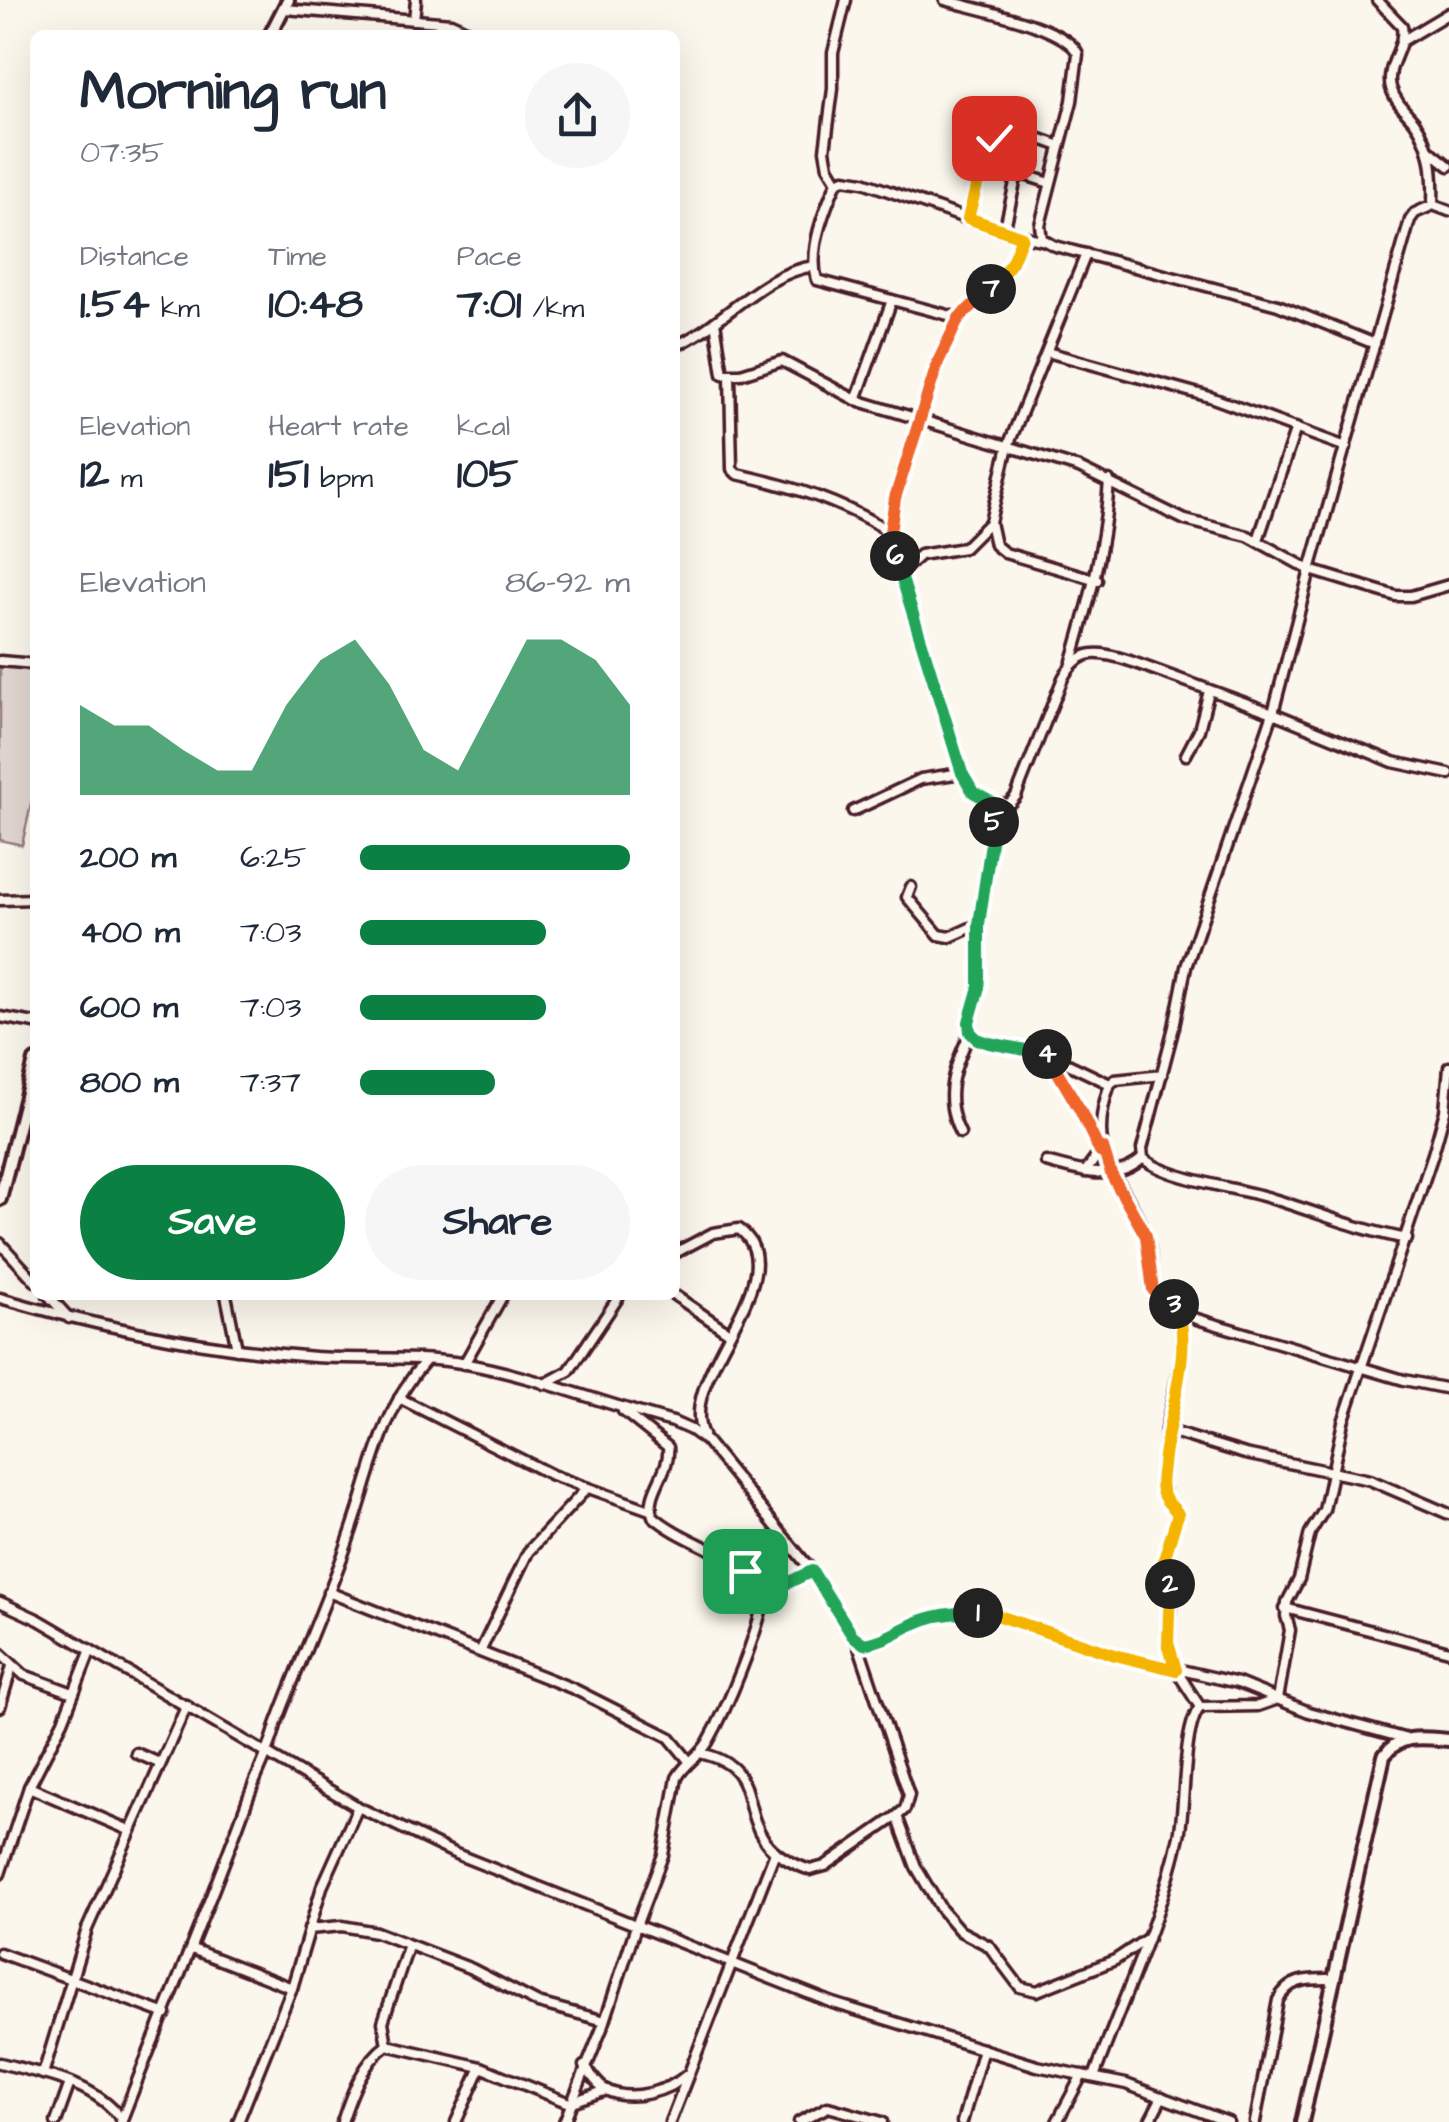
<!DOCTYPE html>
<html lang="en">
<head>
<meta charset="utf-8">
<style>
	body { margin:0; font-family:"Architects Daughter",sans-serif; background:#f6f6f7; color:#1f2937; height:100vh; display:flex; flex-direction:column; font-size:38px; white-space:nowrap }
	* { box-sizing:border-box; margin:0 }
	p { font-size:32px; color:#747a83 }
	.icon { flex:none; width:55px; height:55px; fill:none; stroke:currentColor; stroke-width:2; stroke-linecap:round; stroke-linejoin:round }
	.map { position:relative; flex:1; overflow:hidden }
	.side { position:absolute; left:30px; top:30px; width:650px; height:1270px; display:flex; flex-direction:column; background:#fff; border-radius:15px; box-shadow:0 10px 40px #0002 }
	.side>* { flex:none }
	.pin { position:absolute; display:grid; place-items:center; width:85px; height:85px; color:#fff; margin:-42px; border-radius:20px; box-shadow:0 5px 15px #0006 }
	.km { position:absolute; width:50px; height:50px; margin:-25px; border-radius:50%; background:#222; color:#fff; font-size:28px; line-height:50px; text-align:center }
	.round { display:grid; place-items:center; flex:none; width:105px; height:105px; border-radius:52px; background:#f6f6f7 }
	.overview { display:flex; align-items:center; justify-content:space-between; height:170px; padding:0 50px }
	h1 { font-size:55px; font-weight:700; line-height:75px }
	.metrics { display:grid; grid-template-columns:repeat(3,1fr); gap:15px; height:170px; padding:10px 50px }
	.metrics div { display:grid; align-content:center }
	.metrics b { font-size:42px; font-weight:700 }
	.metrics small { font-size:28px; font-weight:400 }
	.metrics p { font-size:28px }
	.chart { height:280px; padding:20px 50px }
	.chart p { display:flex; justify-content:space-between }
	.chart svg { width:100%; height:180px; margin-top:10px; fill:#0b8043; opacity:.7 }
	.action { display:flex; gap:20px; margin-top:auto; padding:20px 50px }
	.action a { flex:1; height:115px; border-radius:60px; background:#0b8043; color:#fff; font-size:40px; font-weight:700; line-height:115px; text-align:center }
	.action a+a { background:#f6f6f7; color:#1f2937 }
	ul { padding:0 50px; list-style:none; font-size:32px }
	li { display:grid; grid-template-columns:160px 120px 1fr; align-items:center; height:75px }
	li i { height:25px; border-radius:12px; background:#0b8043 }
	.map>svg:first-child { display:block }
	.green { fill:#e2d7d0; stroke:#967b7e; stroke-width:2.5 }
	.lines { fill:none; stroke-linecap:round; stroke-linejoin:round }
	.minor-casing { stroke:#4a1f2b; stroke-width:15 }
	.tertiary-casing { stroke:#4a1f2b; stroke-width:18 }
	.minor { stroke:#fbf7ec; stroke-width:8 }
	.tertiary { stroke:#fbf7ec; stroke-width:10 }
	.split-1-casing { stroke:#fff; stroke-width:20 }
	.split-2-casing { stroke:#fff; stroke-width:20 }
	.split-3-casing { stroke:#fff; stroke-width:20 }
	.split-4-casing { stroke:#fff; stroke-width:20 }
	.split-5-casing { stroke:#fff; stroke-width:20 }
	.split-6-casing { stroke:#fff; stroke-width:20 }
	.split-7-casing { stroke:#fff; stroke-width:20 }
	.split-8-casing { stroke:#fff; stroke-width:20 }
	.split-1 { stroke:#22a559; stroke-width:12 }
	.split-2 { stroke:#f5b400; stroke-width:12 }
	.split-3 { stroke:#f5b400; stroke-width:12 }
	.split-4 { stroke:#f0652b; stroke-width:12 }
	.split-5 { stroke:#22a559; stroke-width:12 }
	.split-6 { stroke:#22a559; stroke-width:12 }
	.split-7 { stroke:#f0652b; stroke-width:12 }
	.split-8 { stroke:#f5b400; stroke-width:12 }
</style>
</head>
<body>
<div class="map">
<svg width="1449" height="2122" viewBox="0 0 1449 2122">
	<rect width="100%" height="100%" fill="#fbf7ec"/>
	<filter id="ink" filterUnits="userSpaceOnUse"><feTurbulence type="fractalNoise" baseFrequency=".01" numOctaves="2"/><feDisplacementMap in="SourceGraphic" scale="20" xChannelSelector="R" yChannelSelector="G"/><feConvolveMatrix kernelMatrix="1 2 1 2 8 2 1 2 1" color-interpolation-filters="sRGB"/></filter>
	<g filter="url(#ink)">
		<!-- green -->
		<path class="green" d="M0 664 35 672V786L22 845 0 840Z"/>
		<g class="lines">
			<defs>
				<g id="minor">
					<path d="M945 0C974 9 1067 26 1078 54L1072 101 1040 225 1042 239 1055 246 1278 305 1375 344"/>
					<path d="M1377 0 1402 26C1406 48 1385 65 1391 88 1395 101 1405 111 1414 121 1433 147 1434 174 1433 205"/>
					<path d="M285 9 451 23 477 35"/>
					<path d="M414 20 416 0"/>
					<path d="M1402 41 1449 13"/>
					<path d="M1429 150 1449 166"/>
					<path d="M837 182 828 167 825 150 833 89V53L846 0"/>
					<path d="M969 218C976 189 979 142 1010 128L1060 146"/>
					<path d="M1004 232 1016 178 1025 175 1050 183"/>
					<path d="M1021 237 1012 262 999 282 959 318 938 362 901 475 890 532 899 574 962 773 973 791 998 806 1010 803 1016 796 1063 678C1080 647 1099 651 1130 661L1273 713 1393 762 1449 774"/>
					<path d="M1086 254 1008 446 990 522 995 545 1005 553 1097 580"/>
					<path d="M959 318 817 280C808 250 824 210 837 182L844 179 863 182 1004 232 1046 241"/>
					<path d="M715 322 723 374H741L782 361 856 400 1079 468 1185 520 1248 536 1310 570 1396 596H1411L1449 585"/>
					<path d="M675 346C724 325 759 274 814 266"/>
					<path d="M1047 352 1210 397 1346 447"/>
					<path d="M730 376 732 469 737 474C792 486 843 502 890 532"/>
					<path d="M856 400 892 300"/>
					<path d="M1258 540 1296 428"/>
					<path d="M899 574 920 555 964 548 990 522"/>
					<path d="M0 661 35 664"/>
					<path d="M1072 661C1090 600 1105 544 1109 481"/>
					<path d="M1186 755 1199 730 1209 691"/>
					<path d="M998 806 987 861 979 924V987L969 1022 970 1033 977 1039 989 1043 1047 1054 1110 1084"/>
					<path d="M853 811 921 779 962 773"/>
					<path d="M911 887 907 897 939 935 950 937 979 924"/>
					<path d="M0 900 35 899"/>
					<path d="M0 1017 35 1023"/>
					<path d="M1047 1054 1080 1110 1100 1151"/>
					<path d="M1162 1075 1115 1080 1110 1084C1082 1161 1126 1177 1147 1239 1152 1254 1151 1270 1151 1286L1173 1303 1180 1314 1182 1354 1166 1430 1162 1484 1165 1500 1178 1514 1162 1566 1172 1591 1168 1643 1176 1670 1200 1707"/>
					<path d="M960 1133C942 1097 954 1067 970 1033"/>
					<path d="M1046 1162C1079 1171 1115 1184 1143 1158"/>
					<path d="M1085 1172 1103 1148"/>
					<path d="M1407 1239C1359 1230 1316 1212 1270 1198 1238 1188 1166 1179 1143 1158L1142 1149 1174 1027 1186 967 1273 713 1310 570 1410 220 1415 213 1433 205 1449 211"/>
					<path d="M0 1243 35 1281"/>
					<path d="M675 1253 713 1233 739 1229C800 1275 675 1376 703 1435"/>
					<path d="M48 1295 69 1318"/>
					<path d="M226 1295 237 1349"/>
					<path d="M674 1295 728 1332"/>
					<path d="M0 1298C103 1328 208 1349 315 1357 365 1360 417 1355 467 1364 537 1377 604 1404 673 1422L691 1430 706 1441 812 1571 852 1635 864 1644 875 1643 916 1622 940 1615 993 1614 1115 1655 1238 1683 1309 1712 1407 1739"/>
					<path d="M1180 1314 1404 1380 1449 1389"/>
					<path d="M464 1364 503 1295"/>
					<path d="M545 1384 569 1371 620 1295"/>
					<path d="M399 1398 552 1475 650 1510"/>
					<path d="M1166 1430 1245 1454 1370 1480 1449 1514"/>
					<path d="M328 1592 574 1689 669 1737 689 1761"/>
					<path d="M765 1594 812 1571"/>
					<path d="M0 1602 39 1620 358 1807 456 1854 833 2003 1037 2066 1126 2084 1228 2122"/>
					<path d="M1285 1608 1449 1651"/>
					<path d="M481 1650 528 1552 587 1488"/>
					<path d="M0 1653 24 1675 73 1693"/>
					<path d="M0 1707 12 1666"/>
					<path d="M136 1753 159 1763"/>
					<path d="M700 1753C760 1766 739 1803 765 1841 776 1856 793 1864 810 1870L825 1866 897 1816 905 1809 909 1795 857 1641"/>
					<path d="M29 1787 129 1830"/>
					<path d="M897 1816 916 1867 941 1909 960 1931 989 1946 1020 1987 1037 1991 1047 1987 1115 1960 1148 1938"/>
					<path d="M0 1874 29 1787 63 1721 90 1652"/>
					<path d="M309 1929 342 1926 376 1932 472 1969 538 2003 605 2021"/>
					<path d="M192 1949 292 1988"/>
					<path d="M0 1953 166 2014"/>
					<path d="M387 2045 383 2022 408 1947"/>
					<path d="M0 2063C43 2074 95 2082 122 2120"/>
					<path d="M584 2066C591 2074 597 2085 606 2090 631 2103 669 2091 688 2074"/>
					<path d="M43 2074 87 1929 187 1705"/>
					<path d="M1094 2077C1123 1997 1161 1919 1179 1836 1186 1804 1182 1729 1200 1707L1258 1706 1278 1699 1290 1630 1286 1616 1287 1602 1299 1579 1310 1533 1324 1510 1343 1422 1433 1154 1445 1111 1449 1067"/>
					<path d="M56 2122 70 2083"/>
					<path d="M121 2122C162 2016 207 1912 246 1804 255 1777 269 1754 276 1725 300 1660 330 1596 352 1529 372 1470 383 1408 426 1360"/>
					<path d="M238 2122 292 1988 322 1887 358 1807"/>
					<path d="M342 2122C351 2094 363 2062 387 2045L481 2067 569 2103 607 2090"/>
					<path d="M456 2122 481 2067"/>
					<path d="M564 2122 605 2021 636 1926 663 1855 677 1778C685 1763 700 1756 708 1742 729 1705 757 1635 765 1594 744 1554 685 1545 653 1516 645 1492 671 1472 668 1447L623 1411"/>
					<path d="M670 2122 775 1852"/>
					<path d="M799 2122 828 2107 882 2122"/>
					<path d="M962 2122 983 2049"/>
					<path d="M1057 2122 1082 2075"/>
					<path d="M1149 2122 1162 2097"/>
					<path d="M1255 2122 1278 2000C1290 1977 1310 1979 1335 1979"/>
				</g>
				<g id="tertiary">
					<path d="M270 35 288 0"/>
					<path d="M0 1199 35 1061"/>
					<path d="M1302 2122 1384 1756C1400 1733 1423 1738 1449 1740"/>
				</g>
			</defs>
			<!-- minor casing -->
			<use href="#minor" class="minor-casing"/>
			<!-- tertiary casing -->
			<use href="#tertiary" class="tertiary-casing"/>
			<!-- minor -->
			<use href="#minor" class="minor"/>
			<!-- tertiary -->
			<use href="#tertiary" class="tertiary"/>
		</g>
	</g>
	<g class="lines" filter="url(#ink)">
		<defs>
			<path id="split-1" d="M745 1571 760 1584 765 1594 812 1571 852 1635 864 1644C882 1642 896 1632 911 1625 932 1615 955 1612 978 1613"/>
			<path id="split-2" d="M978 1613 993 1614 1115 1655 1176 1670 1168 1643 1170 1584"/>
			<path id="split-3" d="M1170 1584 1162 1566 1178 1514C1174 1507 1167 1504 1164 1496 1159 1487 1162 1475 1163 1465 1166 1423 1197 1340 1174 1304"/>
			<path id="split-4" d="M1047 1054 1080 1110 1100 1152 1103 1148 1111 1174 1146 1236 1153 1290 1174 1304"/>
			<path id="split-5" d="M994 822 979 924V987L969 1022 970 1032 977 1039 989 1043 1047 1054"/>
			<path id="split-6" d="M895 556 962 773 973 792 998 806 994 822"/>
			<path id="split-7" d="M895 556 890 532 895 498 938 362 959 318 991 289"/>
			<path id="split-8" d="M991 289 1012 262 1022 237 968 218 986 151 994 138"/>
		</defs>
		<!-- split-1 casing -->
		<use href="#split-1" class="split-1-casing"/>
		<!-- split-2 casing -->
		<use href="#split-2" class="split-2-casing"/>
		<!-- split-3 casing -->
		<use href="#split-3" class="split-3-casing"/>
		<!-- split-4 casing -->
		<use href="#split-4" class="split-4-casing"/>
		<!-- split-5 casing -->
		<use href="#split-5" class="split-5-casing"/>
		<!-- split-6 casing -->
		<use href="#split-6" class="split-6-casing"/>
		<!-- split-7 casing -->
		<use href="#split-7" class="split-7-casing"/>
		<!-- split-8 casing -->
		<use href="#split-8" class="split-8-casing"/>
		<!-- split-1 -->
		<use href="#split-1" class="split-1"/>
		<!-- split-2 -->
		<use href="#split-2" class="split-2"/>
		<!-- split-3 -->
		<use href="#split-3" class="split-3"/>
		<!-- split-4 -->
		<use href="#split-4" class="split-4"/>
		<!-- split-5 -->
		<use href="#split-5" class="split-5"/>
		<!-- split-6 -->
		<use href="#split-6" class="split-6"/>
		<!-- split-7 -->
		<use href="#split-7" class="split-7"/>
		<!-- split-8 -->
		<use href="#split-8" class="split-8"/>
	</g>
</svg>
<div class="pin" style="left:745px;top:1571px;background:#1e9e55"><svg class="icon" aria-label="arrive" viewBox="0 0 24 24"><path d="M6 21V4h12l-3 4 3 4H6"/></svg></div>
<div class="pin" style="left:994px;top:138px;background:#d93025"><svg class="icon" aria-label="check" viewBox="0 0 24 24"><path d="M5 12l5 5 9-10"/></svg></div>
<b class="km" style="left:978px;top:1613px">1</b>
<b class="km" style="left:1170px;top:1584px">2</b>
<b class="km" style="left:1174px;top:1304px">3</b>
<b class="km" style="left:1047px;top:1054px">4</b>
<b class="km" style="left:994px;top:822px">5</b>
<b class="km" style="left:895px;top:556px">6</b>
<b class="km" style="left:991px;top:289px">7</b>
<section class="side">
<div class="overview"><div><h1>Morning run</h1><p>07:35</p></div><a class="round"><svg class="icon" aria-label="share" viewBox="0 0 24 24"><path d="M12 15V3M7 8l5-5 5 5M5 13v7h14v-7"/></svg></a></div>
<div class="metrics">
<div><p>Distance</p><b>1.54<small> km</small></b></div>
<div><p>Time</p><b>10:48</b></div>
<div><p>Pace</p><b>7:01<small> /km</small></b></div>
</div>
<div class="metrics">
<div><p>Elevation</p><b>12<small> m</small></b></div>
<div><p>Heart rate</p><b>151<small> bpm</small></b></div>
<div><p>kcal</p><b>105</b></div>
</div>
<div class="chart"><p><span>Elevation</span>86–92 m</p>
<svg viewBox="0 0 160 44" preserveAspectRatio="none"><path d="M0 44V22L10 27L20 27L30 33L40 38L50 38L60 22L70 11L80 6L90 17L100 33L110 38L120 22L130 6L140 6L150 11L160 22V44z"/></svg>
</div>
<ul>
<li><b>200 m</b>6:25<i style="width:100%"></i></li>
<li><b>400 m</b>7:03<i style="width:69%"></i></li>
<li><b>600 m</b>7:03<i style="width:69%"></i></li>
<li><b>800 m</b>7:37<i style="width:50%"></i></li>
</ul>
<div class="action"><a>Save</a><a>Share</a></div>
</section>
</div>
</body>
</html>
